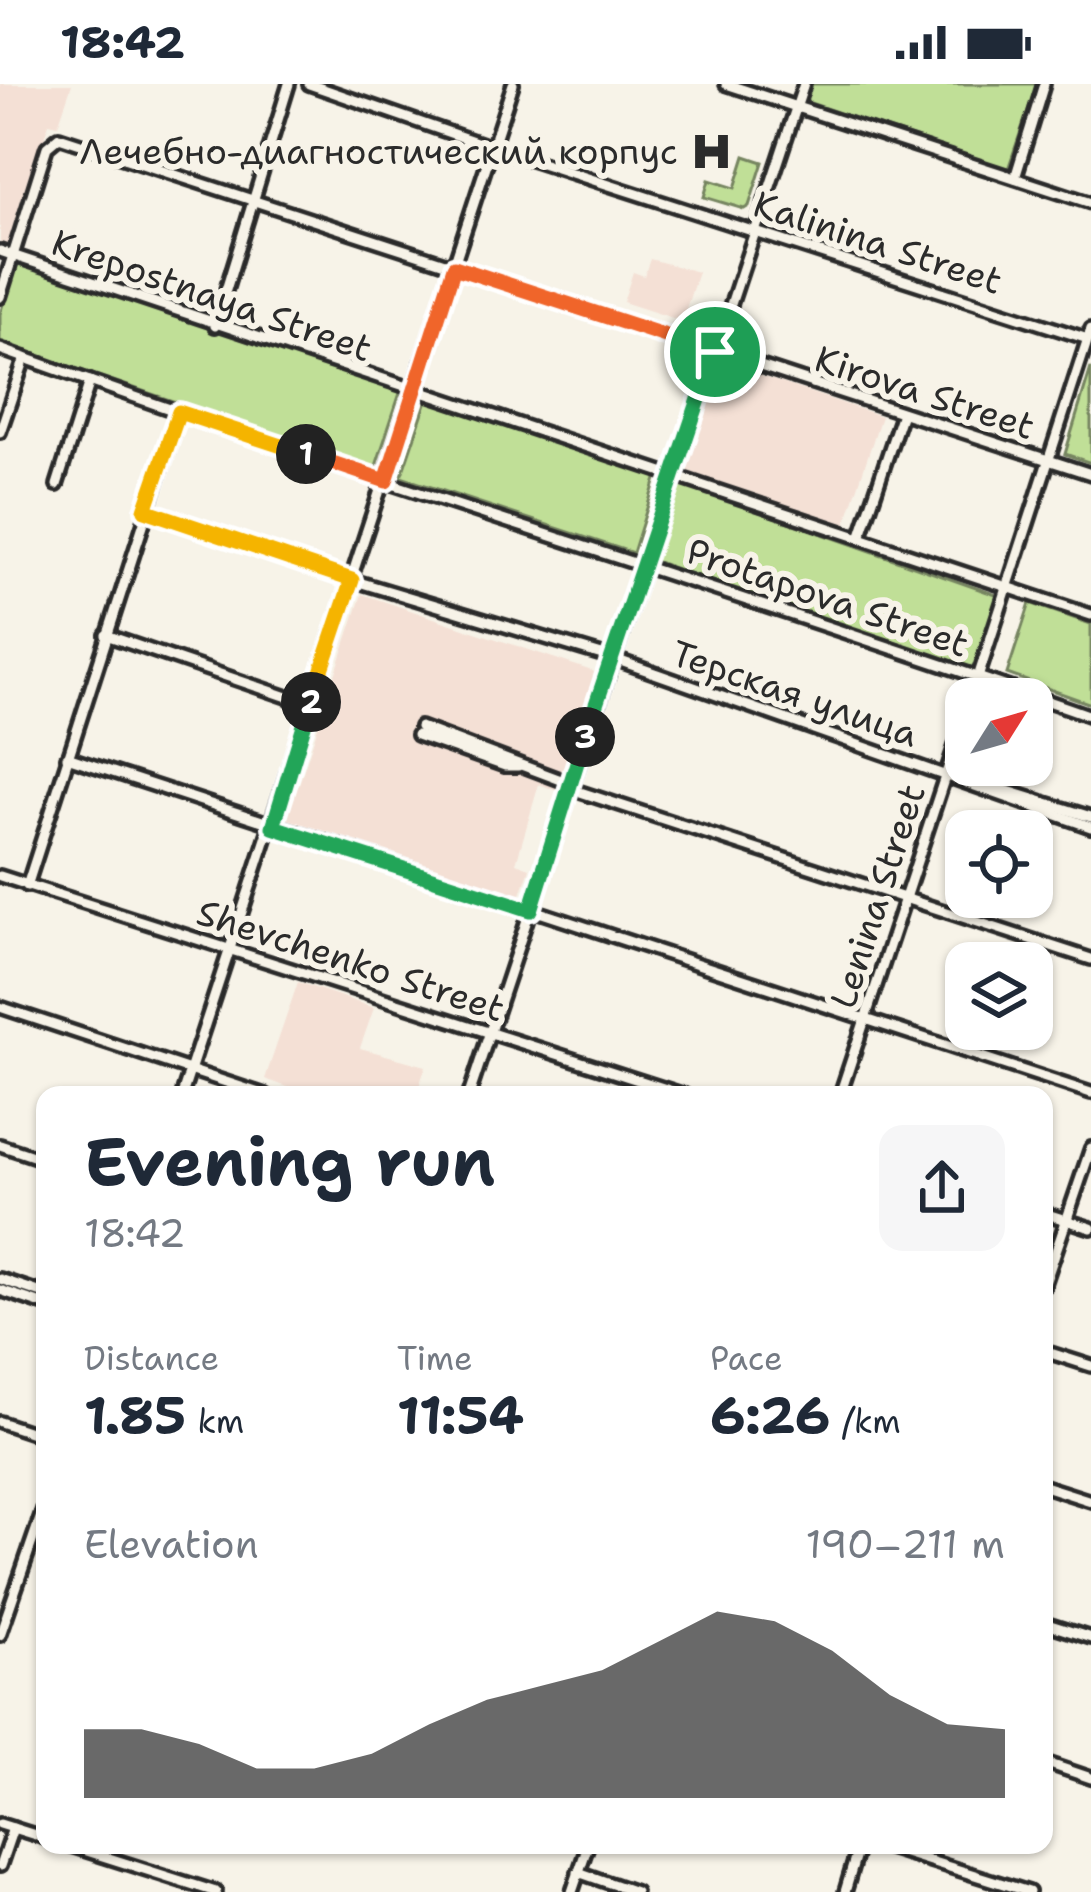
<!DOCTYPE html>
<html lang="en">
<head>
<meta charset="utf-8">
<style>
	body { margin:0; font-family:"Shantell Sans",sans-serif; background:#f6f6f7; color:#1f2937; height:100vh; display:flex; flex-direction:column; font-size:45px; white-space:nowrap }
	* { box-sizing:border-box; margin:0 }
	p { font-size:39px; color:#747a83 }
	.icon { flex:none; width:66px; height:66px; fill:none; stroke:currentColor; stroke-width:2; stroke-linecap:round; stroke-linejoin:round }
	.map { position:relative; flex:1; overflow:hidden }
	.side { position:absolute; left:36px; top:1002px; width:1017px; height:768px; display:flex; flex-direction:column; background:#fff; border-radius:24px; box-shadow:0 3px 9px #0004 }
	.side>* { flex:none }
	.needle { width:78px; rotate:53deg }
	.controls { position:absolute; left:945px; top:594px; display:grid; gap:24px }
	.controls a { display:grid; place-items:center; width:108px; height:108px; border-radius:24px; background:#fff; box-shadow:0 3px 9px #0004; font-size:60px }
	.pin { position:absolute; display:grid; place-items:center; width:102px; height:102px; color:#fff; margin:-51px; border:6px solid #fff; border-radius:50%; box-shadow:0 3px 12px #0007 }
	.km { position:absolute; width:60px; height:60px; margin:-30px; border-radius:50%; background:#222; color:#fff; font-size:33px; line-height:60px; text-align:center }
	.round { display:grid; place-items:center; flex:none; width:126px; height:126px; border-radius:24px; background:#f6f6f7 }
	.headline { display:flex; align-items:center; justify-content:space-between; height:204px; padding:0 48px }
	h1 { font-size:66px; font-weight:700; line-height:90px }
	.stats { display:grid; grid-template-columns:repeat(3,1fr); gap:18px; height:204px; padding:12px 48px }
	.stats div { display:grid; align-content:center }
	.stats b { font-size:51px; font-weight:700 }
	.stats small { font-size:33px; font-weight:400 }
	.stats p { font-size:33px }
	.chart { height:336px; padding:24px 48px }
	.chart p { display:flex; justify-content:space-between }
	.chart svg { width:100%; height:216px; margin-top:12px; fill:#2b2b2b; opacity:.7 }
	.status { display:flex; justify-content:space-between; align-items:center; height:84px; padding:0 60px; background:#fff; direction:ltr }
	.status svg { height:33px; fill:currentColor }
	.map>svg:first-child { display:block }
	.built { fill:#f4e0d5 }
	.green { fill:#c0df97; stroke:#768561; stroke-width:3 }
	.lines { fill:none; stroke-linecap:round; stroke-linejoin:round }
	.minor-casing { stroke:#2b2b2b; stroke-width:18 }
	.minor { stroke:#f7f3e8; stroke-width:9 }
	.split-1-casing { stroke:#fff; stroke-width:24 }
	.split-2-casing { stroke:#fff; stroke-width:24 }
	.split-3-casing { stroke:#fff; stroke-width:24 }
	.split-4-casing { stroke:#fff; stroke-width:24 }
	.split-1 { stroke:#f0652b; stroke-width:15 }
	.split-2 { stroke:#f5b400; stroke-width:15 }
	.split-3 { stroke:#22a559; stroke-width:15 }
	.split-4 { stroke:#22a559; stroke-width:15 }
	.labels { text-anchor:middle; stroke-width:12; stroke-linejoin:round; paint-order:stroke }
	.poi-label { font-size:36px; fill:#2b2b2b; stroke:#f7f3e8; text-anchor:end }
	.street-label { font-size:36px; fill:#2b2b2b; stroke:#f7f3e8 }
</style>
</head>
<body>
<div class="status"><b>18:42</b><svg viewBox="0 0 49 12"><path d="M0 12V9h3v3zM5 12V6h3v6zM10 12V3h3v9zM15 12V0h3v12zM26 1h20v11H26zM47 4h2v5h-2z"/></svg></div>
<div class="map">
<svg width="1091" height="1808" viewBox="0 0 1091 1808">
	<rect width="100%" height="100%" fill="#f7f3e8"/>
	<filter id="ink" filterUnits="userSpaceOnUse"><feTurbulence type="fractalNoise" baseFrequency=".00833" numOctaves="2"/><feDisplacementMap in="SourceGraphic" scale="24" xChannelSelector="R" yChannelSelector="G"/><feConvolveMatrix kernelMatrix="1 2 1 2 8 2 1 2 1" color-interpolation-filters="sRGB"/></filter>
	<g filter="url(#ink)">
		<!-- built -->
		<g class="built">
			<path d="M0 0H72L58 41 49 39 7 165 0 162Z"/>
			<path d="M650 175 698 188 682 237 623 218 633 188 644 192Z"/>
			<path d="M719 278 881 332 844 445 682 391Z"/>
			<path d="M362 510 595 588 560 708 539 700 516 779 530 784 518 819 285 742Z"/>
			<path d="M298 898 374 924 360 964 426 982 416 1011H310L265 995Z"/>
		</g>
		<!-- green -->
		<g class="green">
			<path d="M810 0H1037L1008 85 804 17Z"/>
			<path d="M745 72 763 78 749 122 744 125 704 113 709 96 735 104Z"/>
			<path d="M16 176 401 306 375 385 0 259V230Z"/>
			<path d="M1091 284V379L1065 370Z"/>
			<path d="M427 316 657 392 633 469 401 393Z"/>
			<path d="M677 399 999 512 975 588 651 476Z"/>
			<path d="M1030 519 1091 540V620L1007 590Z"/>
		</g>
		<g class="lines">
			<defs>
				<g id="minor">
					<path d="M309 0 482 60 1088 255"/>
					<path d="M726 0 1091 119"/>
					<path d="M1015 94 1044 0"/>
					<path d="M0 167 1091 531"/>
					<path d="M0 213 47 63 59 53 1091 390"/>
					<path d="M215 242 289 0"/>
					<path d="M0 265C361 396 729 505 1091 632"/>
					<path d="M0 348 25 274"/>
					<path d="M57 401 90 297"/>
					<path d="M145 426 352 496 612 574 1091 743"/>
					<path d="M860 454 902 329"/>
					<path d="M106 551 311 621"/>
					<path d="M971 615 1091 245"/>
					<path d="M420 643 569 699"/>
					<path d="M417 651 505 682H518"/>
					<path d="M67 673 1091 1009"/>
					<path d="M953 690 1091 733"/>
					<path d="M568 704 1091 875"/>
					<path d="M0 792 685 1011"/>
					<path d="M27 802 179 329"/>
					<path d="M0 923 265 1011"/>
					<path d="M182 1011 513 0"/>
					<path d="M469 1011 804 0"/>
					<path d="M840 1011 966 629"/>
					<path d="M0 1061 45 1076"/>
					<path d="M1044 1129 1091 1144"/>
					<path d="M0 1195 45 1210"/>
					<path d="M1044 1202 1091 1064"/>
					<path d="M0 1206 45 1221"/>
					<path d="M1044 1267 1091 1282"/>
					<path d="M0 1338 45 1353"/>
					<path d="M1044 1402 1091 1417"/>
					<path d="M1044 1539 1091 1554"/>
					<path d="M0 1551 45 1420"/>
					<path d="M1044 1678 1091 1694"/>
					<path d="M0 1740 45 1754"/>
					<path d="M68 1761 216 1808"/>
					<path d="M879 1761 1029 1808"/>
					<path d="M0 1782 13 1744"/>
					<path d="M578 1788 635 1808"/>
					<path d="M572 1808 588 1761"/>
					<path d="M845 1808 859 1761"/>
				</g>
			</defs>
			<!-- minor casing -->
			<use href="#minor" class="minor-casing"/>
			<!-- minor -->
			<use href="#minor" class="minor"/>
		</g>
	</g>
	<g class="lines" filter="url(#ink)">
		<defs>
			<path id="split-1" d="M306 370 386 397 454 183 715 268"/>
			<path id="split-2" d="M306 370 179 328 145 426 352 496 311 618"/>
			<path id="split-3" d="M311 618 273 743 531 826 585 653"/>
			<path id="split-4" d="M585 653 715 268"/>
		</defs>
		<!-- split-1 casing -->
		<use href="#split-1" class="split-1-casing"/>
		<!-- split-2 casing -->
		<use href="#split-2" class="split-2-casing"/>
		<!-- split-3 casing -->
		<use href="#split-3" class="split-3-casing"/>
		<!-- split-4 casing -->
		<use href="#split-4" class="split-4-casing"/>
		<!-- split-1 -->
		<use href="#split-1" class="split-1"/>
		<!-- split-2 -->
		<use href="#split-2" class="split-2"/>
		<!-- split-3 -->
		<use href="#split-3" class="split-3"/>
		<!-- split-4 -->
		<use href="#split-4" class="split-4"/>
	</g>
	<!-- icons -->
	<defs>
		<symbol id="hospital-bare" viewBox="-9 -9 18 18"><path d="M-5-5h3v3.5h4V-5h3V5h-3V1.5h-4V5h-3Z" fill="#2b2b2b" stroke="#f7f3e8" stroke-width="2.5" paint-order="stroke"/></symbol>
	</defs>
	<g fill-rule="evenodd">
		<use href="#hospital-bare" x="682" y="38" width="59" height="59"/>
	</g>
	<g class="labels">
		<!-- poi labels -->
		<g class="poi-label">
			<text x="678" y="80">Лечебно-диагностический корпус</text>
		</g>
		<!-- street labels -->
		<g class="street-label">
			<text transform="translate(878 158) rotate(18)" y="13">Kalinina Street</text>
			<text transform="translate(212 211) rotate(19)" y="13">Krepostnaya Street</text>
			<text transform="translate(925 308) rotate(18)" y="13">Kirova Street</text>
			<text transform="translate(828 513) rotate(19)" y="13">Protapova Street</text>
			<text transform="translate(795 609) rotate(19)" y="13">Терская улица</text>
			<text transform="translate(877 812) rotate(-72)" y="13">Lenina Street</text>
			<text transform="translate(351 876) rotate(18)" y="13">Shevchenko Street</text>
		</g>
	</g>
</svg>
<div class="controls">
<a><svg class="needle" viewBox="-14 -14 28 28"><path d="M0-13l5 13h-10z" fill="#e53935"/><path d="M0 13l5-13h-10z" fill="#747a83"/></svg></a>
<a><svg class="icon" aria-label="locate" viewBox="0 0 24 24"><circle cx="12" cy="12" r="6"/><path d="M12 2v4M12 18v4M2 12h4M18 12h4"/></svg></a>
<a><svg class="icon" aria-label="layers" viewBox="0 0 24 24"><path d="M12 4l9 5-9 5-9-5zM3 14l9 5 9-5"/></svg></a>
</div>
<div class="pin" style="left:715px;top:268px;background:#1e9e55"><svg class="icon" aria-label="arrive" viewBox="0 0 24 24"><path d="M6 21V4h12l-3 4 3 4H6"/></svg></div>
<b class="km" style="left:306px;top:370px">1</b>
<b class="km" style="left:311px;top:618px">2</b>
<b class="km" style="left:585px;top:653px">3</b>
<section class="side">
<div class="headline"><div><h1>Evening run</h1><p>18:42</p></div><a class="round"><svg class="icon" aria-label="share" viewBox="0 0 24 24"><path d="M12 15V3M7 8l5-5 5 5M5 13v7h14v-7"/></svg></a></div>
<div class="stats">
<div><p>Distance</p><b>1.85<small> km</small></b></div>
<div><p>Time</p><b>11:54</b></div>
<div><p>Pace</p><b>6:26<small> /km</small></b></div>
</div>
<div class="chart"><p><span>Elevation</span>190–211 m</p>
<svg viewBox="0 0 160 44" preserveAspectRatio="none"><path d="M0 44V30L10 30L20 33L30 38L40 38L50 35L60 29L70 24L80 21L90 18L100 12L110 6L120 8L130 14L140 23L150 29L160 30V44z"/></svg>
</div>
</section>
</div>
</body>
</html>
